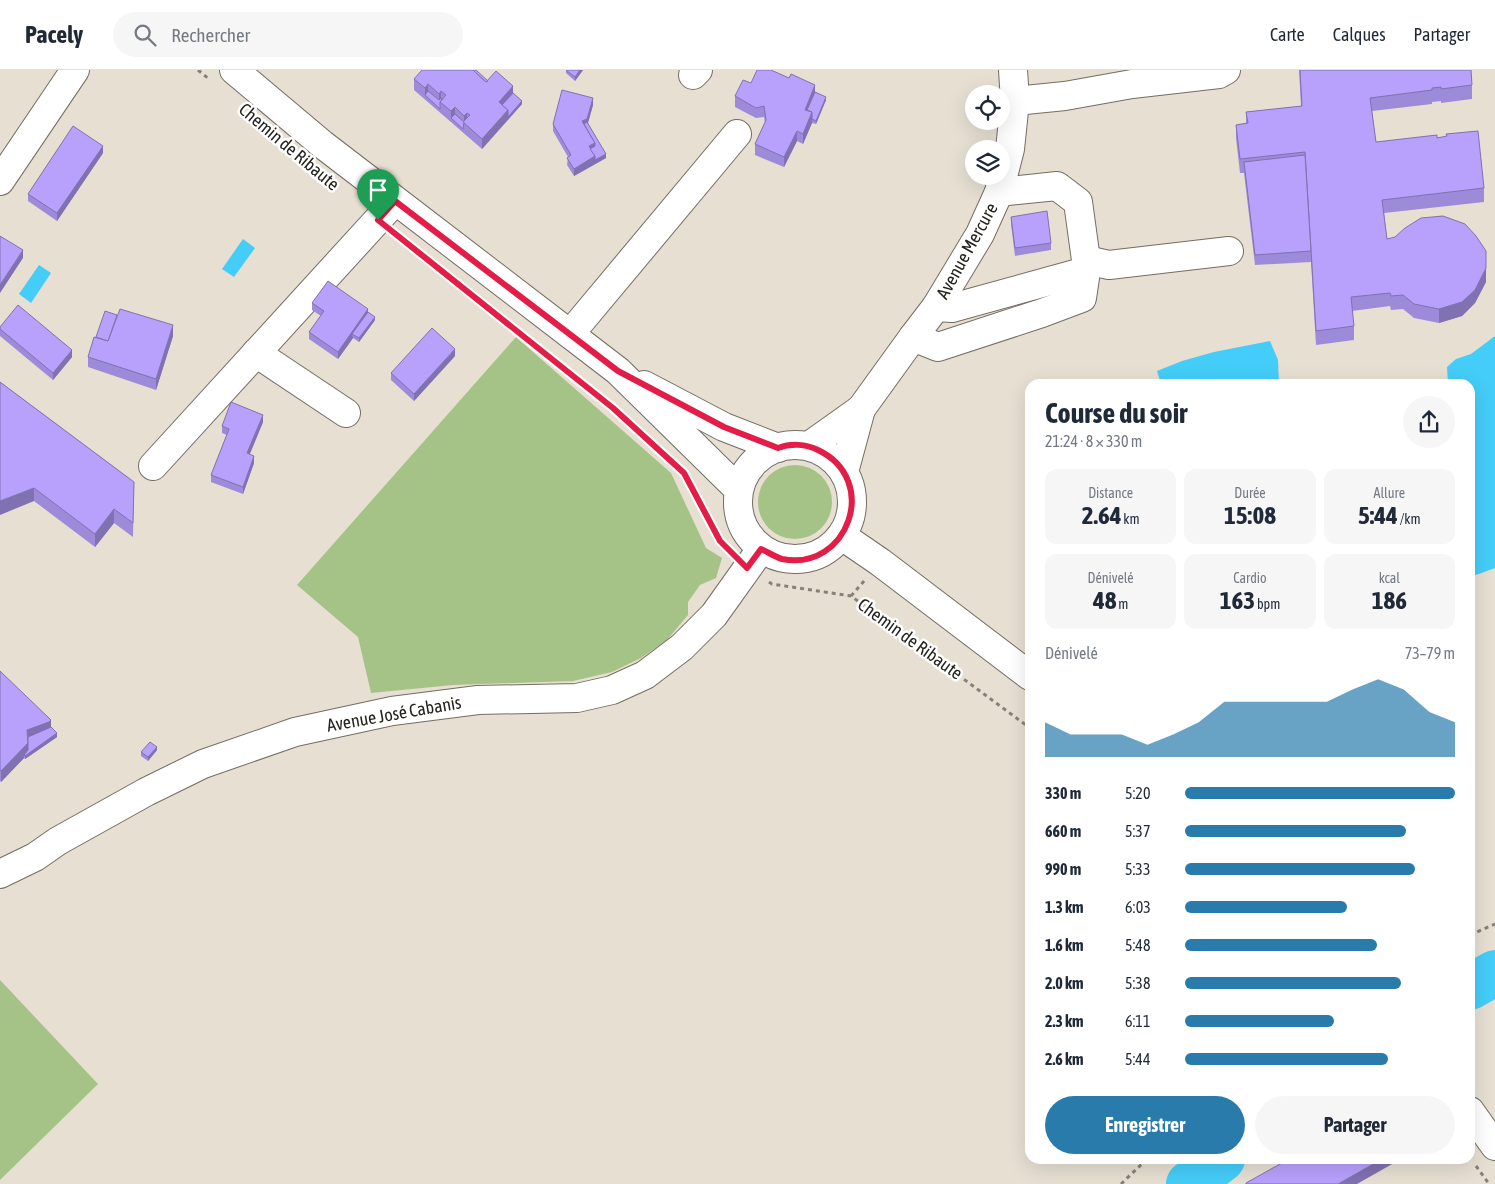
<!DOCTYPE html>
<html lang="fr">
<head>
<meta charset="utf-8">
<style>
	body { margin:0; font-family:"Asap Condensed",sans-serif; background:#f6f6f7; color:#1f2937; height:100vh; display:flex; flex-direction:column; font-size:19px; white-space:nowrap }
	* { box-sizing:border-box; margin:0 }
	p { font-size:16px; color:#747a83 }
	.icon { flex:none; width:28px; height:28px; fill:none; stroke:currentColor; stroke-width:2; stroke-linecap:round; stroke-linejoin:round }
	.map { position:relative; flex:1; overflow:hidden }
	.drawer { position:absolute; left:1025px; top:309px; width:450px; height:785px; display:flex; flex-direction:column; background:#fff; border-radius:15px; box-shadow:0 5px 20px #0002 }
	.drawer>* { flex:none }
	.tools { position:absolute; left:965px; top:15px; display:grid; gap:10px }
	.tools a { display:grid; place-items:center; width:45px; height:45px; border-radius:50%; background:#fff; box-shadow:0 5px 20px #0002; font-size:25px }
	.pin { position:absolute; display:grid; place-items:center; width:42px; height:42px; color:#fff; margin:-51px -21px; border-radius:50% 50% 50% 0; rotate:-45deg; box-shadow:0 0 5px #0007 }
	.pin .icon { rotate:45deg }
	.round { display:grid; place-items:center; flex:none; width:52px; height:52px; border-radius:26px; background:#f6f6f7 }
	.head { display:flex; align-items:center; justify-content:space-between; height:85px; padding:0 20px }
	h1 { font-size:28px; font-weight:700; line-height:38px }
	.stats { display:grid; grid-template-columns:repeat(3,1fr); gap:8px; height:85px; padding:5px 20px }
	.stats div { display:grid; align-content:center; border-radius:12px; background:#f6f6f7; text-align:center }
	.stats b { font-size:25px; font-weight:700 }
	.stats small { font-size:14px; font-weight:400 }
	.stats p { font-size:14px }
	.chart { height:140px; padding:10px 20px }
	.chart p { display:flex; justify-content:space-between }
	.chart svg { width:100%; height:90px; margin-top:5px; fill:#297bac; opacity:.7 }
	.button { display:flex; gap:10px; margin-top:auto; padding:10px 20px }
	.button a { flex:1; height:58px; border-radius:30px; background:#297bac; color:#fff; font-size:20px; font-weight:700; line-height:58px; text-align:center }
	.button a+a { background:#f6f6f7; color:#1f2937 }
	ul { padding:0 20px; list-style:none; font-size:16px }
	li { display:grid; grid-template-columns:80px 60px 1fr; align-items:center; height:38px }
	li i { height:12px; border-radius:6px; background:#297bac }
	header { display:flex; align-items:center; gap:30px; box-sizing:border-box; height:70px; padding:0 25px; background:#fff; border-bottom:1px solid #e0e1e3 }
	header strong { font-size:24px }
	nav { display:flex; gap:28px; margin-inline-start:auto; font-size:18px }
	.search { width:350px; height:45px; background:#f6f6f7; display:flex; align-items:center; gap:12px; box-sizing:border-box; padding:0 18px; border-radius:28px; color:#747a83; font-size:19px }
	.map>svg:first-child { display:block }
	.green { fill:#a6c387 }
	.water { fill:#44cdf8 }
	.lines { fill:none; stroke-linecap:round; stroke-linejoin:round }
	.river { stroke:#44cdf8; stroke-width:46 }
	.minor-casing { stroke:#746d62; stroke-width:30 }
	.major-casing { stroke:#746d62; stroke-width:30 }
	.path { stroke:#858178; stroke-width:3; stroke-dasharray:4 4; stroke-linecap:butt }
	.minor { stroke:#fff; stroke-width:28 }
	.major { stroke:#fff; stroke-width:28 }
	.wall { fill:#9d8ad9 }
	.shaded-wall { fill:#8071b0 }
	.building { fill:#b7a1fc; stroke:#8071b0 }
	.route-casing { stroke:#fff; stroke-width:10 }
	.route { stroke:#e11d48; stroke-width:6 }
	.labels { text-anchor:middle; stroke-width:5; stroke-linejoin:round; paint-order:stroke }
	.street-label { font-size:18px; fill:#25231e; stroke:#fff }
</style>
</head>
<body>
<header>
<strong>Pacely</strong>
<div class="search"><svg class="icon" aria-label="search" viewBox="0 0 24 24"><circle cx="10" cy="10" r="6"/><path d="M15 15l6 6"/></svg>Rechercher</div>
<nav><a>Carte</a><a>Calques</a><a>Partager</a></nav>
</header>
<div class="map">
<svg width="1495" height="1114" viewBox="0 0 1495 1114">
	<rect width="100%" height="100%" fill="#e6dfd2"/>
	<!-- green -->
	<g class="green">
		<path d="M516 267 671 403 706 478 722 488 716 508 700 515 688 532V545L667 570 641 588 612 602 573 611 453 615 371 623 358 567 297 515Z"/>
		<circle cx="795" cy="432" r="37"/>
		<path d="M0 910 98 1014 0 1110Z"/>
	</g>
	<!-- water -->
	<g class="water">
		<path d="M243 169 255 178 234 207 222 199Z"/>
		<path d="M39 195 51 203 31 233 19 224Z"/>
		<path d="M1495 266V498L1479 504 1470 506V314H1448L1447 297 1456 289 1471 284Z"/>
		<path d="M1270 271 1278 290 1279 314H1161L1157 301 1182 291 1214 282Z"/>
	</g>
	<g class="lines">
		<!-- river -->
		<g class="river">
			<path d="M1470 917 1495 903"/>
			<path d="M1189 1114 1222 1089"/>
		</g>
		<defs>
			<g id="minor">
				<path d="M693 5 698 0"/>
				<path d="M1015 31 1065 26 1132 14 1219 4 1226 0"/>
				<path d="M0 111 75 0"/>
				<path d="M1086 190 1109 195 1229 181"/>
				<path d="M936 237 952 238 1086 201"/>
				<path d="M570 264 737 64"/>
				<path d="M913 267 938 277 1042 243 1082 228 1086 201V190L1078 132 1057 116 999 122"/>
				<path d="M256 283 346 343"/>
				<path d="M809 376 861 339 913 267 936 237 980 164 999 122 1010 79 1015 31 1013 0"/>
				<path d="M153 396 395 131"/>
				<path d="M844 402 861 339"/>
				<path d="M0 804 35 787 58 771 146 722 203 694 295 662 392 641 478 630 577 628 612 620 645 605 682 577 714 545 761 479"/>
			</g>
			<g id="major">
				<path d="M234 0 322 74 618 301 738 419"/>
				<path d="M644 315 724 357 778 378"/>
				<circle cx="795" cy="432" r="57"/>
				<path d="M842 466 880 492 1030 606"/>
				<path d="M1470 1041 1495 1076"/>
			</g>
		</defs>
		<!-- minor casing -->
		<use href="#minor" class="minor-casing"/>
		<!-- major casing -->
		<use href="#major" class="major-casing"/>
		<!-- path -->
		<g class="path">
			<path d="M198 0 209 9"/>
			<path d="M470 224 613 338 641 364"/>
			<path d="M686 407 720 471 729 481"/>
			<path d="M769 512 772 514 851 526 1030 658"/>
			<path d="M851 526 864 511"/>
			<path d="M1470 865 1495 854"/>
			<path d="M1476 1096 1489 1114"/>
			<path d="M1121 1114 1147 1089"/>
		</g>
		<!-- minor -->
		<use href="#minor" class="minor"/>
		<!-- major -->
		<use href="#major" class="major"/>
	</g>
	<!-- wall -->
	<g class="wall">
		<path d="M566 0H583L575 11 566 3Z"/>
		<path d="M1299 0H1471L1472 15V29L1441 33V31L1432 32V34L1372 41 1376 72 1446 67V64L1484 118V132L1384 143 1387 169 1486 212 1475 233 1462 246 1439 253 1414 248 1403 239 1391 240 1390 236 1352 241 1354 256V270L1316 275 1311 192 1255 195 1244 103H1240L1236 68V55L1246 53V42L1301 36Z"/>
		<path d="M414 9 488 11 513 23 522 34 482 79 414 20Z"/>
		<path d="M751 13 815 22 826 30 816 54 812 53 803 74 797 71 784 97 755 85V74L765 53 764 47 756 48 735 37V26Z"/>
		<path d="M593 35 588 53 606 88 574 106 567 95 568 87 553 61V54Z"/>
		<path d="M103 83 57 151 28 131V124Z"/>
		<path d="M1011 147 1051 173V180L1015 186 1011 154Z"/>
		<path d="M312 233 368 242 375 250 359 272 353 268 338 289 309 269V262L321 246 312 240Z"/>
		<path d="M0 257 72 287 53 310 0 266Z"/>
		<path d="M173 266 156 320 88 297V287L96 267Z"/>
		<path d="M455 286 414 331 391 310V303Z"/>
		<path d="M0 312 134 412 133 467 114 453 95 477 34 431Z"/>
		<path d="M263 352 250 384 254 393 243 424 211 412V405L227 365 222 363V356Z"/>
		<path d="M0 601 51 657 57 667 25 689 24 688 1 712 0 711Z"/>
		<path d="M157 680 148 691 141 686V682Z"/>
	</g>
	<!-- shaded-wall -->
	<g class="shaded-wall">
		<path d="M580 0H583L575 11V7Z"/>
		<path d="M428 14V25H425V18Z"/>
		<path d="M815 15V25L806 47 805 40Z"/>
		<path d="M513 16V27L500 41 499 32Z"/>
		<path d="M441 21V32L439 34V24Z"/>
		<path d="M826 27V30L816 54V51Z"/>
		<path d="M593 28V35L587 56 584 57 582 51Z"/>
		<path d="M522 31V34L482 79V69L508 40Z"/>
		<path d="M455 37V48H451V41Z"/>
		<path d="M812 42V53L803 74V64Z"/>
		<path d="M467 43V54L464 53V46Z"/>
		<path d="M797 61V71L784 97V87Z"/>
		<path d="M595 73V80L590 82 589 76Z"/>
		<path d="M103 76V83L57 151V143Z"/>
		<path d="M606 84V88L574 106V99L595 86Z"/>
		<path d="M23 180V188L0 223V215Z"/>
		<path d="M1486 198V212L1475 233 1462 246 1439 253V239Z"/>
		<path d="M368 239V246L352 264 353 268 338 289V282Z"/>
		<path d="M375 247V250L359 272V268Z"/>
		<path d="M173 255V266L156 320V309Z"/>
		<path d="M455 279V286L414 331V324Z"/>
		<path d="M72 280V287L53 310V303Z"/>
		<path d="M263 345V352L247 390V383Z"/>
		<path d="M254 386V393L243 424V417Z"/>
		<path d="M34 418V431L0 445V431Z"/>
		<path d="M114 439V453L95 477V464Z"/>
		<path d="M51 650V661L28 670 27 660Z"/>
		<path d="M57 663V667L25 689V686L24 685V688L1 712V701L28 673Z"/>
		<path d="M157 677V680L148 691V687Z"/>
		<path d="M1382 1089H1401L1357 1114H1338Z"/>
	</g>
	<!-- building -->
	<g class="building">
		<path d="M422 0H473L486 12 496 1 513 16 499 32 508 40 482 69 463 52 470 45 467 43 464 46 455 37 451 41 440 32 446 25 441 21 439 24 428 14 425 18 414 9Z"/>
		<path d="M473 0H476L488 11 486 12Z"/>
		<path d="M566 0H580L575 7Z"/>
		<path d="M757 0H771L789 8 791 4 815 15 805 40 812 42 803 64 797 61 784 87 755 74 766 50 764 36 756 38 735 26 743 10 751 13Z"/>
		<path d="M1300 0H1471L1472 15 1441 19V17L1432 18V20L1370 28 1376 72 1437 65V68L1447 66 1446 64 1478 61 1484 118 1382 130 1387 169 1395 167 1405 158 1421 148 1443 146 1465 154 1476 166 1486 181V198L1475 220 1462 232 1439 239 1414 234 1403 225 1391 226 1390 223 1351 227 1354 256 1316 261 1305 82 1240 89 1236 55 1248 53 1246 42 1302 36Z"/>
		<path d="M562 20 593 28 587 49 582 51 595 73 589 76 595 86 574 99 567 88 571 85 553 54Z"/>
		<path d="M428 21 439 30 441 28 442 29 440 32V39L425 25Z"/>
		<path d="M815 22 826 27 816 51 812 49V42L807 40Z"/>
		<path d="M513 23 522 31 508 47V40L502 35Z"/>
		<path d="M455 44 464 52 463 59 451 48Z"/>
		<path d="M587 52 606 84 595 90V86L590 79 595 76V73L584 54Z"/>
		<path d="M73 56 103 76 57 143 28 124Z"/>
		<path d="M1305 85 1311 181 1255 185 1244 92Z"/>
		<path d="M1047 141 1051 173 1015 178 1011 147Z"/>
		<path d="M0 166 23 180 0 215Z"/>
		<path d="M328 211 368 239 338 282 309 262 324 241 312 233Z"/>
		<path d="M18 235 72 280 53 303 0 259V257Z"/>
		<path d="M120 239 173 255 156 309 88 287 94 267 108 271Z"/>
		<path d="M105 241 117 245 108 271 96 267Z"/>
		<path d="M368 242 375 247 359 268 352 264Z"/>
		<path d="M432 258 455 279 414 324 391 303Z"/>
		<path d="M0 312 134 412 133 453 114 439 95 464 34 418 0 431Z"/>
		<path d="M231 332 263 345 247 383 254 386 243 417 211 405 229 359 222 356Z"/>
		<path d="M0 601 51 650 49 652 27 660 28 673 1 701 0 700Z"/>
		<path d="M51 657 57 663 25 686 24 685 28 680V667Z"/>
		<path d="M150 672 157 677 148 687 141 682Z"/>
		<path d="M1289 1089H1382L1338 1114H1246V1113Z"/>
	</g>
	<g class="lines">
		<defs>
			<path id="route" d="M395 131 618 301 724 357 778 378C791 373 806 374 818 380 881 410 848 502 782 489 775 487 768 482 761 479L747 498 720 471 684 403 613 338 378 150Z"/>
		</defs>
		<!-- route casing -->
		<use href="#route" class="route-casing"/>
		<!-- route -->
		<use href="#route" class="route"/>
	</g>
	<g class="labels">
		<!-- street labels -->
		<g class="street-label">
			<text transform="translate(289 77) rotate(40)" y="6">Chemin de Ribaute</text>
			<text transform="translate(967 181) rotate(-61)" y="6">Avenue Mercure</text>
			<text transform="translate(910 569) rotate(36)" y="6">Chemin de Ribaute</text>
			<text transform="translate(394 644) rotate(-10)" y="6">Avenue José Cabanis</text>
		</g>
	</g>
</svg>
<div class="tools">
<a><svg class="icon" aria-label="locate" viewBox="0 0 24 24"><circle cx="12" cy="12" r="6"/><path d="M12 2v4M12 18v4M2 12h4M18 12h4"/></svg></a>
<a><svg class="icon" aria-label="layers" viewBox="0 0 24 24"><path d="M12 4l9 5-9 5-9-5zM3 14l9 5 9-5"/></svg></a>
</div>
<div class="pin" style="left:378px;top:150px;background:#1e9e55"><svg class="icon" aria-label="arrive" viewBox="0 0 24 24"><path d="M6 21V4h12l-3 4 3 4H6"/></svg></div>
<section class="drawer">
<div class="head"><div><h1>Course du soir</h1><p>21:24 · 8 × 330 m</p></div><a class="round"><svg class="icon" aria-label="share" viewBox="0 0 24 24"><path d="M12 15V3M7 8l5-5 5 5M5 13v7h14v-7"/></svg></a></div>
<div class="stats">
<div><p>Distance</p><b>2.64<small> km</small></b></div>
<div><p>Durée</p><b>15:08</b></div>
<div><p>Allure</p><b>5:44<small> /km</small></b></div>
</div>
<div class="stats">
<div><p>Dénivelé</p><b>48<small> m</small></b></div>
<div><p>Cardio</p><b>163<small> bpm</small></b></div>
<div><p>kcal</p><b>186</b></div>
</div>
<div class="chart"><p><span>Dénivelé</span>73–79 m</p>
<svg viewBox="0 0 160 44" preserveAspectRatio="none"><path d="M0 44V27L10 33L20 33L30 33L40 38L50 33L60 27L70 17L80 17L90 17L100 17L110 17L120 11L130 6L140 11L150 22L160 27V44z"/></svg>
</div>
<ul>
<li><b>330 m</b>5:20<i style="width:100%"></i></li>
<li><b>660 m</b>5:37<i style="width:82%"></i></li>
<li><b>990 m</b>5:33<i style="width:85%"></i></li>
<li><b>1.3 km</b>6:03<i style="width:60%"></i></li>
<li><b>1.6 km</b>5:48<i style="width:71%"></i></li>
<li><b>2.0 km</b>5:38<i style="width:80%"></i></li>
<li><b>2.3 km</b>6:11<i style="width:55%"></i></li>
<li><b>2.6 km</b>5:44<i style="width:75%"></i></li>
</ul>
<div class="button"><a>Enregistrer</a><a>Partager</a></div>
</section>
</div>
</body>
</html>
